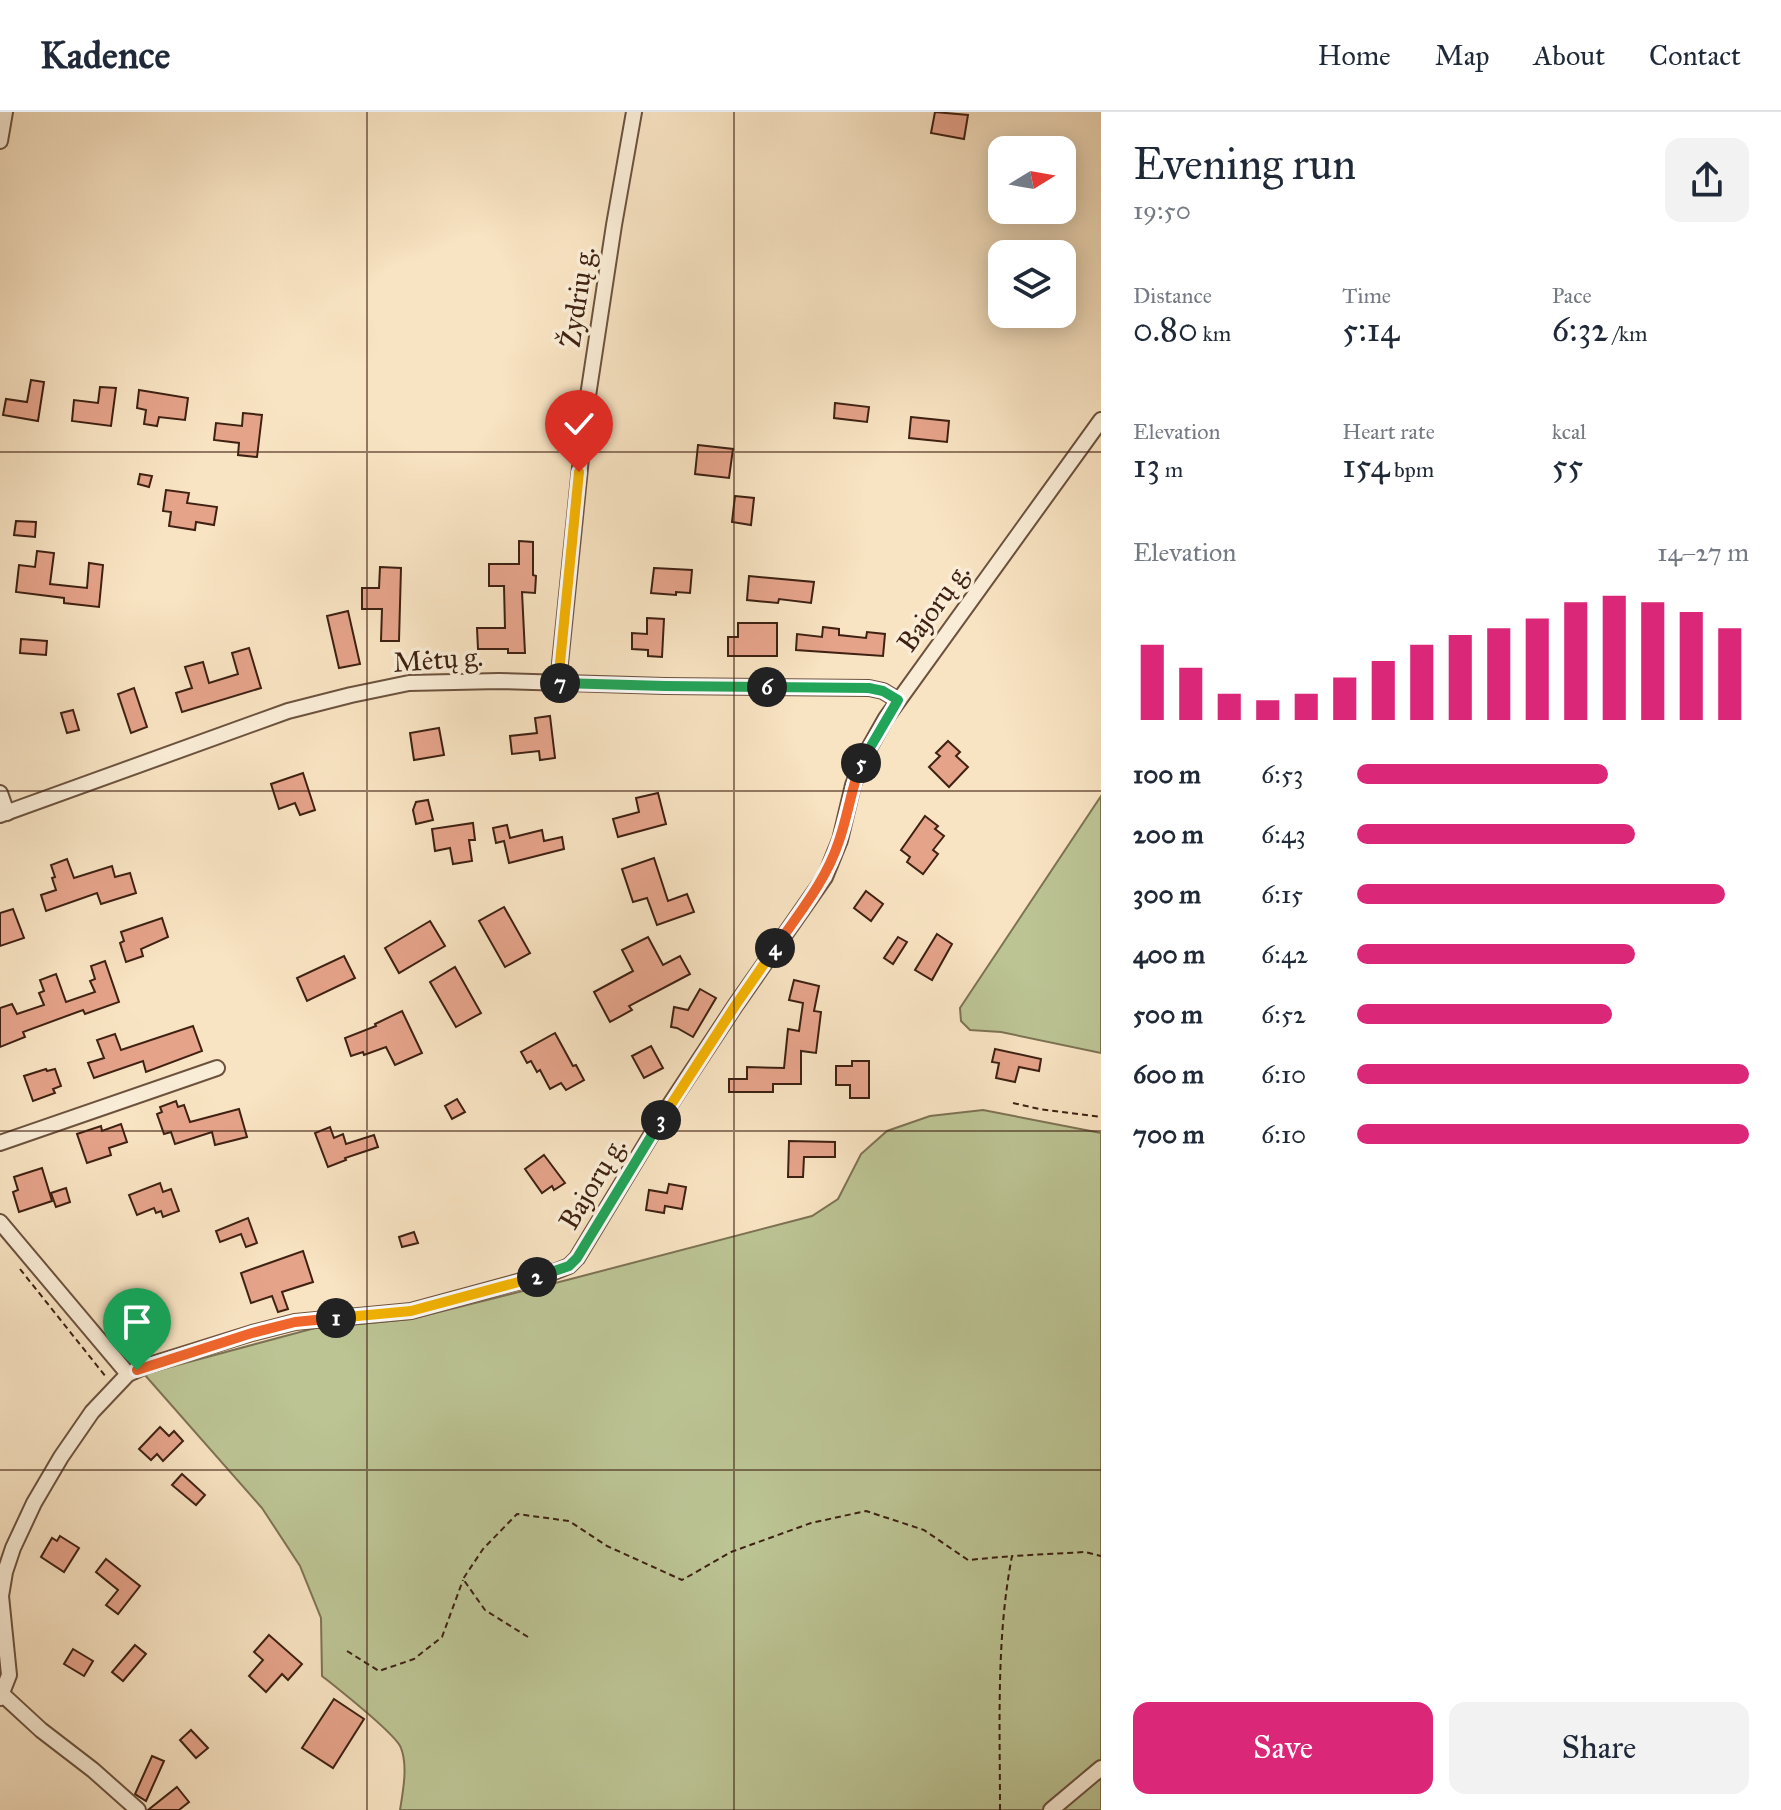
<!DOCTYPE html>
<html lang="en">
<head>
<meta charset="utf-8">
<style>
	body { margin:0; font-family:"IM FELL Great Primer",serif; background:#f2f2f3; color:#1f2937; height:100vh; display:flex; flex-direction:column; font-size:30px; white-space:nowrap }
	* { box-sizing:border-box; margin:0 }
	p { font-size:26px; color:#747a83 }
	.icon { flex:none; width:44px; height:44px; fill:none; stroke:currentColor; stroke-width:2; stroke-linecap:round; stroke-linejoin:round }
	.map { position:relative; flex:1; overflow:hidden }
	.side { display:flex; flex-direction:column; background:#fff; width:680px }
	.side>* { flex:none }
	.needle { width:52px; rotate:79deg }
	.controls { position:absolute; left:988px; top:24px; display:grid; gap:16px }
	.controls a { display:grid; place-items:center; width:88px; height:88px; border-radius:16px; background:#fff; box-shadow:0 4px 20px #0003; font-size:40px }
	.pin { position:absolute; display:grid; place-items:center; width:68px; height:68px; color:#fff; margin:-82px -34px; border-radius:50% 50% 50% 0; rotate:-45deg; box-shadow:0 0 8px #0007 }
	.pin .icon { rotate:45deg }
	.km { position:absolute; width:40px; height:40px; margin:-20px; border-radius:50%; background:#222; color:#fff; font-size:22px; line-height:40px; text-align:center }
	.round { display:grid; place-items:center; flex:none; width:84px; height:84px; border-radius:16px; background:#f2f2f3 }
	.head { display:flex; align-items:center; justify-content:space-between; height:136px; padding:0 32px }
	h1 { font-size:44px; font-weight:600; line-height:60px }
	.figures { display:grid; grid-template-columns:repeat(3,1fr); gap:12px; height:136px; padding:8px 32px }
	.figures div { display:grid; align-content:center }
	.figures b { font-size:34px; font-weight:600 }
	.figures small { font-size:22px; font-weight:400 }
	.figures p { font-size:22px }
	.chart { height:224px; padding:16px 32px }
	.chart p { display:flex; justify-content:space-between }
	.chart svg { width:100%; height:144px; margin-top:8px; stroke:#db2777; stroke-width:6 }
	.cta { display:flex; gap:16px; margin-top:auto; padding:16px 32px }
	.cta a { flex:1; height:92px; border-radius:16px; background:#db2777; color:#fff; font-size:32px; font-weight:600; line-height:92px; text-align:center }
	.cta a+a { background:#f2f2f3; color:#1f2937 }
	ul { padding:0 32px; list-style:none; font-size:26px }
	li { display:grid; grid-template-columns:128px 96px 1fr; align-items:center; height:60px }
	li i { height:20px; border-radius:10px; background:#db2777 }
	header { display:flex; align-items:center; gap:48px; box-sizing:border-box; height:112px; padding:0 40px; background:#fff; border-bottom:2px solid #e0e1e3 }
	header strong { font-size:38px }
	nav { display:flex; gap:44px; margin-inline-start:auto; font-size:28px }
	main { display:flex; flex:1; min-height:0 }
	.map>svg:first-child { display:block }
	.green { fill:#bcc494; stroke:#7d7253; stroke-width:2 }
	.building { fill:#e5a38a; stroke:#3e2112; stroke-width:2 }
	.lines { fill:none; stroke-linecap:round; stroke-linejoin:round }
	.street-casing { stroke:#6c523e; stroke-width:18 }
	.path { stroke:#3e2112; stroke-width:2; stroke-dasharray:6 4; stroke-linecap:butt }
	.street { stroke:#faedd7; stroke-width:14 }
	.split-1-casing { stroke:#fff; stroke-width:16 }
	.split-2-casing { stroke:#fff; stroke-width:16 }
	.split-3-casing { stroke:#fff; stroke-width:16 }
	.split-4-casing { stroke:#fff; stroke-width:16 }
	.split-5-casing { stroke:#fff; stroke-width:16 }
	.split-6-casing { stroke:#fff; stroke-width:16 }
	.split-7-casing { stroke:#fff; stroke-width:16 }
	.split-8-casing { stroke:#fff; stroke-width:16 }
	.split-1 { stroke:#f0652b; stroke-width:10 }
	.split-2 { stroke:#f5b400; stroke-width:10 }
	.split-3 { stroke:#22a559; stroke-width:10 }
	.split-4 { stroke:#f5b400; stroke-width:10 }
	.split-5 { stroke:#f0652b; stroke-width:10 }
	.split-6 { stroke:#22a559; stroke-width:10 }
	.split-7 { stroke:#22a559; stroke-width:10 }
	.split-8 { stroke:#f5b400; stroke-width:10 }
	.grid { fill:none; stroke:#3e2112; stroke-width:2; stroke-opacity:0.55 }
	.labels { text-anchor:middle; stroke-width:7; stroke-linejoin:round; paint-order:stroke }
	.street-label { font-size:28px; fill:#3e2112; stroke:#faedd7 }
</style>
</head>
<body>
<header>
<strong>Kadence</strong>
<nav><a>Home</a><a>Map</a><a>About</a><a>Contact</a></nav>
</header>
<main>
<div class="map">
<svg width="1101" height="1698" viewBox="0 0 1101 1698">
	<rect width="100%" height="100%" fill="#f8e3c2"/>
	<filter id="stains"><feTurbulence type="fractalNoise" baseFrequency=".0025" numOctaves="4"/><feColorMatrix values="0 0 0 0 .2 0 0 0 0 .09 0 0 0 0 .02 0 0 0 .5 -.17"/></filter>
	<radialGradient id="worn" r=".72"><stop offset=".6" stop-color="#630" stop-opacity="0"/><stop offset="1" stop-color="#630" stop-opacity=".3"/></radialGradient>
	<!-- green -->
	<g class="green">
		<path d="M1101 684V941L1001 920 970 918 961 909 960 896Z"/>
		<path d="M983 998 1101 1021V1698H400C403 1679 408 1654 401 1636 396 1622 337 1576 322 1564L321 1506 300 1454 262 1396 144 1262 315 1216 411 1207 567 1168 812 1104 838 1087 861 1042 887 1019 930 1004Z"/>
	</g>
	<!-- building -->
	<g class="building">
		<path d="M935 0 968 3 964 27 931 21Z"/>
		<path d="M31 268 44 270 38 309 3 303 6 287 27 290Z"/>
		<path d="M100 275 116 276 111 314 72 309 74 288 98 291Z"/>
		<path d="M139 278 188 286 185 308 159 305 157 314 144 312 146 298 137 296Z"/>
		<path d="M835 291 869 295 867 310 834 306Z"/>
		<path d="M243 301 262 303 257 345 238 343 239 331 214 328 216 311 242 314Z"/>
		<path d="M911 305 949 309 947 330 909 326Z"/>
		<path d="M698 333 733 337 729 366 695 362Z"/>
		<path d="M140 362 152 364 149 375 138 372Z"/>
		<path d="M166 378 189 381 187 391 217 395 214 413 196 410 195 418 169 414 171 400 163 399Z"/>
		<path d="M735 384 754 386 751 413 732 410Z"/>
		<path d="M16 409 36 410 35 425 14 423Z"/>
		<path d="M519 429 533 430V463L536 464 535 481 522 480 525 541H508V537H478L477 516H505L504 474H489V452H519Z"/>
		<path d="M37 439 54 441 50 472 87 476 89 451 103 453 99 495 64 491V486L16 480 19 453 35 455Z"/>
		<path d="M380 455 401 456 399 529H381L382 497H362V476H379Z"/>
		<path d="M654 456 692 458 690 481 676 480V483L651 481Z"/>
		<path d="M749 464 814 470 811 491 779 487 778 491 747 488Z"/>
		<path d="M348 499 360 552 339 556 327 504Z"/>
		<path d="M647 506 664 507 662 545 648 544V538L632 537V521L647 522Z"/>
		<path d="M738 511H777V544H728V525H738Z"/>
		<path d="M823 515 839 517V523L866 526 867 520 885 522 883 544 796 538 797 522 822 525Z"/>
		<path d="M21 527 47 529 46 543 20 541Z"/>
		<path d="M249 536 261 576 182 600 176 581 192 576 185 555 203 550 209 571 238 562 232 541Z"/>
		<path d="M134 576 147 615 131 621 118 582Z"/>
		<path d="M73 598 79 618 67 621 61 601Z"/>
		<path d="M550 604 555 646 540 648 539 639 512 642 510 624 537 621 535 606Z"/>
		<path d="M439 616 444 643 414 648 410 621Z"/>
		<path d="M948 629 960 640 956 644 968 655 949 675 929 655 940 644 936 641Z"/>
		<path d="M303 661 315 698 300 703 295 691 279 697 271 672Z"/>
		<path d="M658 681 666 712 618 725 613 707 639 700 636 686Z"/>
		<path d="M428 688 433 708 416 712 413 698 416 690Z"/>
		<path d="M925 704 938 714 935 717 944 724 933 738 938 742 923 762 907 750 910 745 901 738Z"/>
		<path d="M473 711 475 728H469L472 749 453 752 450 736 435 739 432 717Z"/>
		<path d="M507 713 510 726 542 718 544 729 562 725 564 737 509 751 504 729 496 731 493 716Z"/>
		<path d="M654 746 668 789 687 782 694 800 657 813 647 786 633 790 622 757Z"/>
		<path d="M67 747 74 766 112 754 115 765 130 761 136 781 101 792 97 781 46 799 41 783 56 778 52 766 55 765 51 753Z"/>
		<path d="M866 779 883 792 871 809 854 796Z"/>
		<path d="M504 795 530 841 505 855 479 809Z"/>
		<path d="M13 797 24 826 0 834V801Z"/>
		<path d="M162 806 168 825 141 837 143 844 126 850 120 831 124 829 121 820Z"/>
		<path d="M430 809 445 834 399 861 385 836Z"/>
		<path d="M937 822 952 832 932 868 915 858Z"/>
		<path d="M648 825 663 853 680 844 690 862 629 894 632 898 610 910 594 880 633 859 622 838Z"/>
		<path d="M898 825 907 830 893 852 884 846Z"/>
		<path d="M344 844 355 866 307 889 297 866Z"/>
		<path d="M105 849 119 890 85 902 83 898 23 920 25 925 0 935V896L12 892 17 902 44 893 39 881 44 879 40 868 56 862 66 890 95 880 90 869 95 867 91 854Z"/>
		<path d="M455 855 481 901 456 915 430 870Z"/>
		<path d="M794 868 819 874 814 899 821 900 816 941 801 939V972H773V980H729V967H747V955L784 956 788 917 799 919 803 891 789 888Z"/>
		<path d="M700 877 716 886 693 925 677 916 671 915 674 895 688 898Z"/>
		<path d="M402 899 422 941 395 953 386 935 364 943 363 940 351 944 345 926 376 914 375 912Z"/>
		<path d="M193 914 202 939 146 960 143 949 94 966 88 951 104 946 97 928 115 922 121 938Z"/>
		<path d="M555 921 573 954 576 953 584 968 566 978 561 971 550 977 540 958 537 960 531 949 527 951 521 940Z"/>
		<path d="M651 934 663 956 644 966 632 944Z"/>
		<path d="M995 937 1041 947 1039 959 1019 955 1015 970 996 966 999 951 992 950Z"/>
		<path d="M852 949H869V986H850V973H836V954H852Z"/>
		<path d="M46 957 47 959 55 957 61 974 53 977 55 981 33 989 24 964Z"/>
		<path d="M457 987 465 1000 452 1007 445 994Z"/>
		<path d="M176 989 178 995 184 993 190 1010 239 997 247 1025 215 1033 212 1020 175 1032 171 1020 164 1022 157 1002 162 1000 160 995Z"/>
		<path d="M121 1012 127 1030 109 1036 111 1043 87 1051 77 1022 101 1014 102 1019Z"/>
		<path d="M330 1015 334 1026 343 1022 346 1032 374 1023 378 1035 345 1046 346 1048 328 1055 315 1021Z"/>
		<path d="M789 1029 835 1030V1045H804L803 1065H788Z"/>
		<path d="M544 1043 565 1071 554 1078 552 1074 542 1081 525 1057Z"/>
		<path d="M42 1056 52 1089 19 1100 13 1080 18 1078 14 1065Z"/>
		<path d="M160 1071 163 1080 171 1077 179 1099 163 1105 161 1099 156 1101 154 1096 137 1103 129 1083Z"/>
		<path d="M669 1072 686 1075 682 1097 665 1094 664 1101 646 1098 649 1078 667 1081Z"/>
		<path d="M66 1076 70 1090 56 1095 51 1081Z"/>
		<path d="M248 1106 257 1131 246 1135 241 1122 220 1130 216 1119Z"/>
		<path d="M414 1120 418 1131 402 1135 399 1125Z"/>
		<path d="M303 1139 313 1170 282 1180 288 1197 278 1200 272 1184 251 1191 241 1161Z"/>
		<path d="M139 1192 154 1210 129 1229 115 1211Z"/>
		<path d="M135 1230 140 1243 128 1247 119 1236Z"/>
		<path d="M160 1315 169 1324 174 1319 183 1329 163 1349 157 1342 151 1348 139 1337Z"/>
		<path d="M182 1362 205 1383 196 1393 172 1373Z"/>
		<path d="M60 1424 79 1436 64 1460 41 1445 52 1426 57 1429Z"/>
		<path d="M106 1447 140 1474 118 1502 106 1493 118 1478 96 1460Z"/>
		<path d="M269 1523 302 1552 288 1568 282 1562 266 1580 249 1564 263 1548 254 1540Z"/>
		<path d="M135 1533 146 1542 123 1569 112 1560Z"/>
		<path d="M73 1537 93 1549 84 1564 64 1552Z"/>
		<path d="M334 1587 364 1607 333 1656 302 1636Z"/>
		<path d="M191 1618 208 1636 196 1646 180 1628Z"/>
		<path d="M152 1644 164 1649 146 1689 135 1682Z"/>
		<path d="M177 1675 189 1690 179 1698H148Z"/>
	</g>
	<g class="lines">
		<defs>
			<g id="street">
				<path d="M0 29 5 0"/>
				<path d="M558 571 586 297 614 113 634 0"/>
				<path d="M0 681 7 701"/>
				<path d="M0 703 288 599 351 583 409 571 499 569 665 574 869 576 883 579 898 588"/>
				<path d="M0 1031 217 956"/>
				<path d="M0 1110 128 1262"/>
				<path d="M2 1582 41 1618 93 1658 138 1698"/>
				<path d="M0 1586 9 1563 1 1484 5 1460 13 1436 34 1391 61 1345 92 1300 128 1262 146 1254 252 1221 295 1210 411 1199 554 1160 569 1154 577 1146 667 997 735 894 825 765 840 728 853 673 864 645 886 606 1101 308"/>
				<path d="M1051 1698 1101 1656"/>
			</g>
		</defs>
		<!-- street casing -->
		<use href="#street" class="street-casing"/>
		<!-- path -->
		<g class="path">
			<path d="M1013 991 1039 997 1101 1005"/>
			<path d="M20 1157 106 1265"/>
			<path d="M528 1525 485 1498 463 1467 483 1437 517 1402 569 1409 607 1434 682 1468 731 1440 811 1411 866 1399 924 1418 968 1448 1012 1444"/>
			<path d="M347 1539 379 1559 414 1547 442 1525 463 1468"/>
			<path d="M1000 1698C1000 1613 996 1527 1012 1444L1085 1440 1101 1444"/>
		</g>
		<!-- street -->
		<use href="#street" class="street"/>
	</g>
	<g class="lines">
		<defs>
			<path id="split-1" d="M137 1258 252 1221 295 1210 336 1206"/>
			<path id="split-2" d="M336 1206 411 1199 537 1165"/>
			<path id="split-3" d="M537 1165 569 1154 577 1146 661 1008"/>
			<path id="split-4" d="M661 1008 735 894 775 836"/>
			<path id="split-5" d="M775 836C799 801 826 769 839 729 848 703 851 678 861 651"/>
			<path id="split-6" d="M767 575 869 576 883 579 898 588 861 651"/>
			<path id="split-7" d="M560 571 665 574 767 575"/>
			<path id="split-8" d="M560 571H558L579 360"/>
		</defs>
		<!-- split-1 casing -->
		<use href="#split-1" class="split-1-casing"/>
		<!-- split-2 casing -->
		<use href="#split-2" class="split-2-casing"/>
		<!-- split-3 casing -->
		<use href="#split-3" class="split-3-casing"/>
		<!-- split-4 casing -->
		<use href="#split-4" class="split-4-casing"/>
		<!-- split-5 casing -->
		<use href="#split-5" class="split-5-casing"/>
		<!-- split-6 casing -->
		<use href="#split-6" class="split-6-casing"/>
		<!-- split-7 casing -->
		<use href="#split-7" class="split-7-casing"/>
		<!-- split-8 casing -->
		<use href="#split-8" class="split-8-casing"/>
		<!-- split-1 -->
		<use href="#split-1" class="split-1"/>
		<!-- split-2 -->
		<use href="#split-2" class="split-2"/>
		<!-- split-3 -->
		<use href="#split-3" class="split-3"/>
		<!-- split-4 -->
		<use href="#split-4" class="split-4"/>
		<!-- split-5 -->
		<use href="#split-5" class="split-5"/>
		<!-- split-6 -->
		<use href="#split-6" class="split-6"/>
		<!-- split-7 -->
		<use href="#split-7" class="split-7"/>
		<!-- split-8 -->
		<use href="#split-8" class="split-8"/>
	</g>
	<!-- grid -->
	<path class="grid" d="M367 0V1698M734 0V1698M0 340H1101M0 679H1101M0 1019H1101M0 1358H1101"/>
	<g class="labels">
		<!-- street labels -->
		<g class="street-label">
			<text transform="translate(577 185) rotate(-81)" y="10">Žydrių g.</text>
			<text transform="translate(933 495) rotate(-54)" y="10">Bajorų g.</text>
			<text transform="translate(438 547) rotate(-4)" y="10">Mėtų g.</text>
			<text transform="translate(592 1071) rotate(-59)" y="10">Bajorų g.</text>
		</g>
	</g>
	<rect width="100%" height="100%" filter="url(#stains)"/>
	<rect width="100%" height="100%" fill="url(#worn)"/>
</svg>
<div class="controls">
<a><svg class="needle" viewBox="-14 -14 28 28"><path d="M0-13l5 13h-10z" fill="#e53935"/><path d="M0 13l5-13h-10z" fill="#747a83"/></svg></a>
<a><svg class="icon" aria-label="layers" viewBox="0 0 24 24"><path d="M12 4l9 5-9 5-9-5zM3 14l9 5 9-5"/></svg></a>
</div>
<div class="pin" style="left:137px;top:1258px;background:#1e9e55"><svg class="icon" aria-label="arrive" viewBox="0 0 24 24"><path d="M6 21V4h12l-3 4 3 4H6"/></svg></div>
<div class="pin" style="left:579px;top:360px;background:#d93025"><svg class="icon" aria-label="check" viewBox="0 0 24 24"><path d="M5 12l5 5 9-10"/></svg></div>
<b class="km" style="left:336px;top:1206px">1</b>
<b class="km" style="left:537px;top:1165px">2</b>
<b class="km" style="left:661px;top:1008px">3</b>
<b class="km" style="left:775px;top:836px">4</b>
<b class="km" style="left:861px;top:651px">5</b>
<b class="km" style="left:767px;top:575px">6</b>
<b class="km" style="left:560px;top:571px">7</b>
</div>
<section class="side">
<div class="head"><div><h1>Evening run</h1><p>19:50</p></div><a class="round"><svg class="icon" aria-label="share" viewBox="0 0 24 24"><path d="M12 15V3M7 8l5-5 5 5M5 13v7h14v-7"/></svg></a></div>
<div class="figures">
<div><p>Distance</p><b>0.80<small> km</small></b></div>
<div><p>Time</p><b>5:14</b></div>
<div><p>Pace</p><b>6:32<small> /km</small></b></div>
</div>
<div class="figures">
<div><p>Elevation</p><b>13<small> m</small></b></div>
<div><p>Heart rate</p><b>154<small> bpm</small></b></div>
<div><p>kcal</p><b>55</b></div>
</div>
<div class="chart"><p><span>Elevation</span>14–27 m</p>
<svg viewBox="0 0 160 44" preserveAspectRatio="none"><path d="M5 44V21M15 44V28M25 44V36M35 44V38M45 44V36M55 44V31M65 44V26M75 44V21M85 44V18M95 44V16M105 44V13M115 44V8M125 44V6M135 44V8M145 44V11M155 44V16"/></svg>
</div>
<ul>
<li><b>100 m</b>6:53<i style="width:64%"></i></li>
<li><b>200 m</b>6:43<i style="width:71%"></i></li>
<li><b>300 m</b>6:15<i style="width:94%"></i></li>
<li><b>400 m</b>6:42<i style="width:71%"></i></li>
<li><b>500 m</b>6:52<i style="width:65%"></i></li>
<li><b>600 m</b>6:10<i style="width:100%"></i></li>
<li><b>700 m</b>6:10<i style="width:100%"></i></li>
</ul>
<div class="cta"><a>Save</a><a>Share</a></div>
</section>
</main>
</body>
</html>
